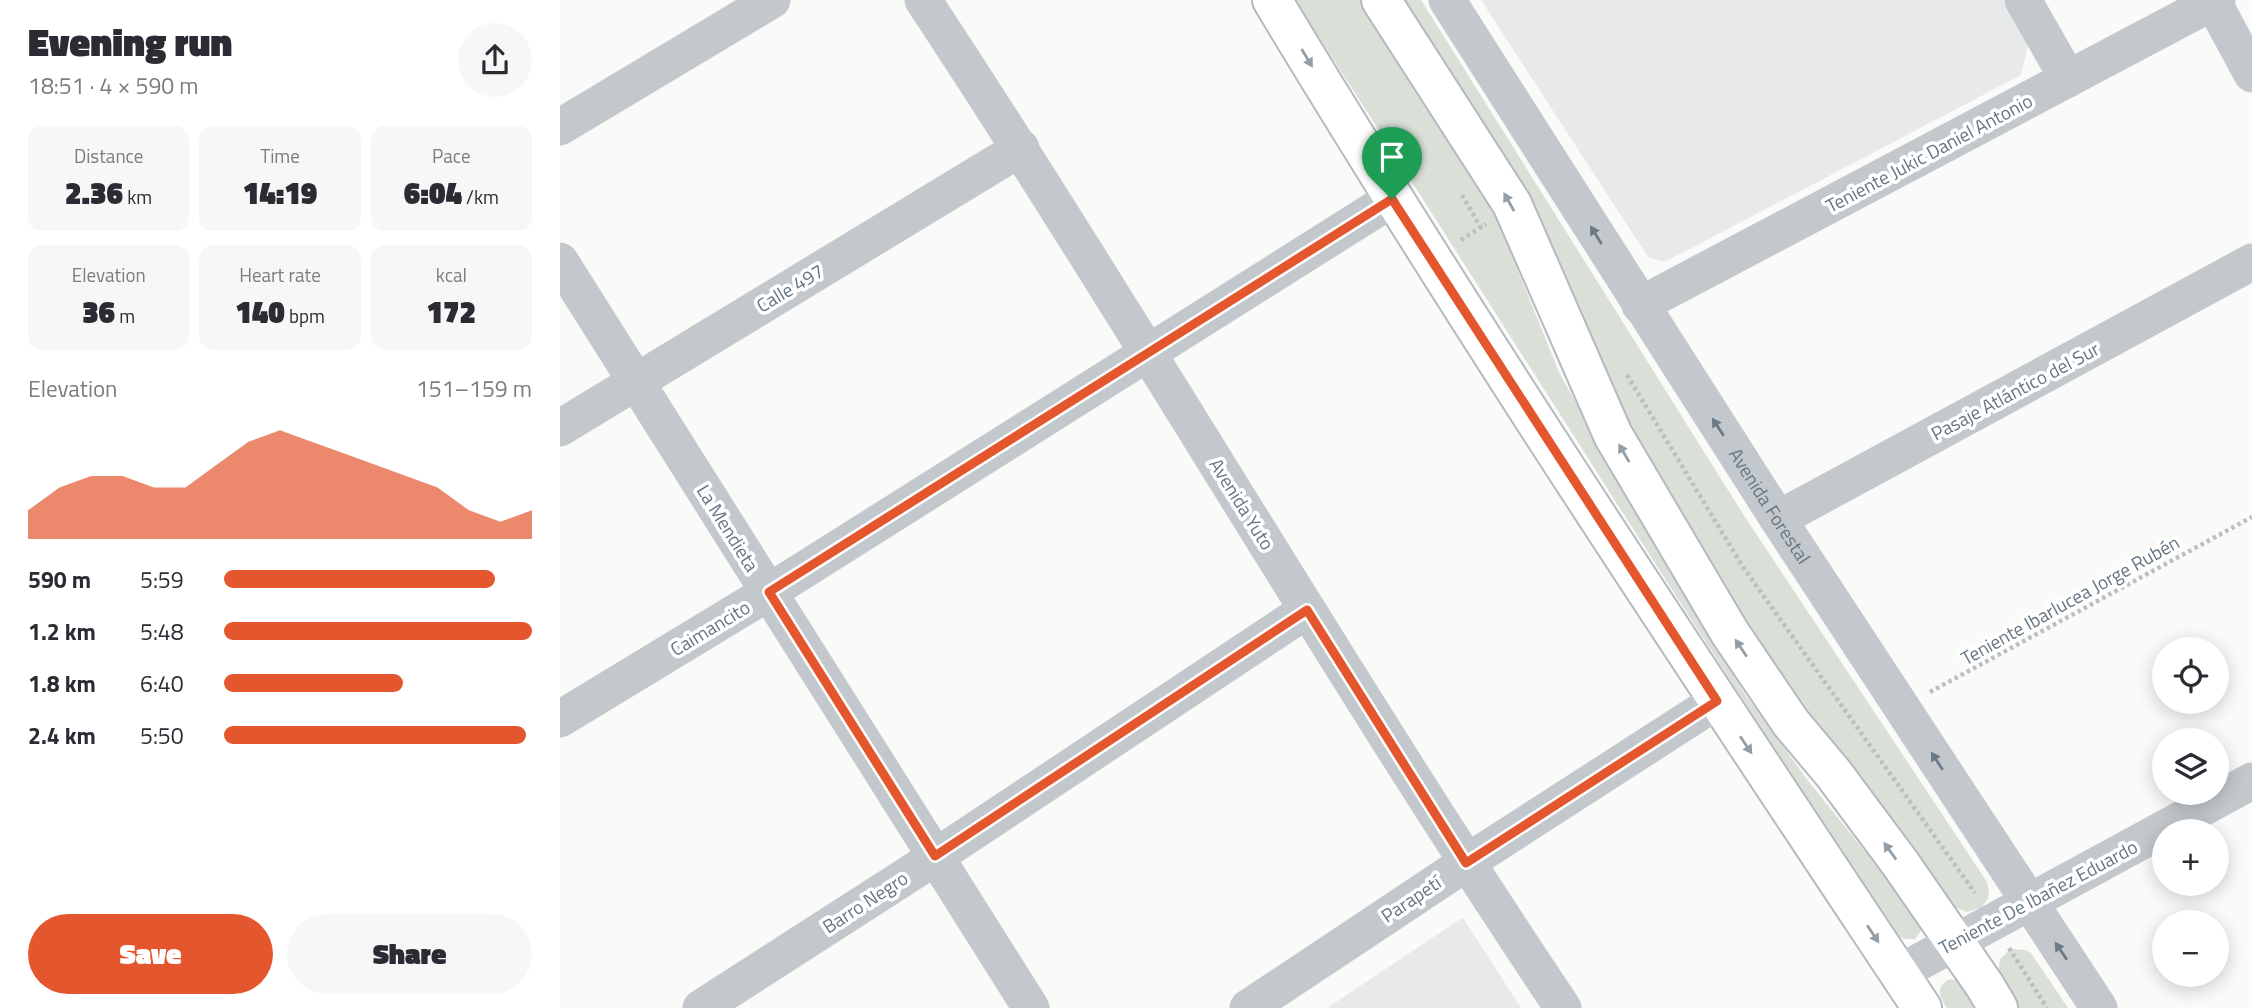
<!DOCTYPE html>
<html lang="en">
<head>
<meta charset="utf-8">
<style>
	body { margin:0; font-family:"Titillium Web",sans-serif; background:#f7f7f7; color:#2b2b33; height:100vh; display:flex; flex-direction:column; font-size:26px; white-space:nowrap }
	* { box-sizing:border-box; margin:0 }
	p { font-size:23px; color:#7c7c81 }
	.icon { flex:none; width:38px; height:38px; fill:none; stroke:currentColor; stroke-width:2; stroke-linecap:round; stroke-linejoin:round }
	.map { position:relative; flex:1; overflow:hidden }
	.details { display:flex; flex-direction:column; background:#fff; width:560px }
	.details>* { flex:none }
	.tools { position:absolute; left:1592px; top:637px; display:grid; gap:14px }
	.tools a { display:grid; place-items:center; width:77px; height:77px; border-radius:50%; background:#fff; box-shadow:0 4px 18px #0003; font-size:35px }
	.pin { position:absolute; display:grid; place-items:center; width:60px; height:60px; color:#fff; margin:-72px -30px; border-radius:50% 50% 50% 0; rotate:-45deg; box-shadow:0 0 7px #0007 }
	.pin .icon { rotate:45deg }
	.round { display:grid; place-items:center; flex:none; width:74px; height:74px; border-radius:37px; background:#f7f7f7 }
	.summary { display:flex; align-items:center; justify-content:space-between; height:119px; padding:0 28px }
	h1 { font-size:38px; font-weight:800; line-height:52px }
	.metrics { display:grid; grid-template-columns:repeat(3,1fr); gap:10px; height:119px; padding:7px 28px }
	.metrics div { display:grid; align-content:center; border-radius:14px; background:#f7f7f7; text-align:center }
	.metrics b { font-size:30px; font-weight:800 }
	.metrics small { font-size:19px; font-weight:400 }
	.metrics p { font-size:19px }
	.chart { height:196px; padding:14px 28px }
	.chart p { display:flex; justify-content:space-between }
	.chart svg { width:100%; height:126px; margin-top:7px; fill:#e4572e; opacity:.7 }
	.cta { display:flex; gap:14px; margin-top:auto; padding:14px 28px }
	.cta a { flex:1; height:80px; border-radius:42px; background:#e4572e; color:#fff; font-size:28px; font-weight:800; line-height:80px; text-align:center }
	.cta a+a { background:#f7f7f7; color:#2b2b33 }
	ul { padding:0 28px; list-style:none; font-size:23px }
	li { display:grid; grid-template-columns:112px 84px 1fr; align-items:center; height:52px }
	li i { height:18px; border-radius:9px; background:#e4572e }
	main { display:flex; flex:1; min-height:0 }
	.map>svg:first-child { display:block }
	.built { fill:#e8e9e9 }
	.green { fill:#dadfd7 }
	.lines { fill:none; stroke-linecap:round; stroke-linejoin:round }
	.major-casing { stroke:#b5babe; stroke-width:42 }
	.path { stroke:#bbbfc2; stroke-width:4.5; stroke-dasharray:3.5 3.5; stroke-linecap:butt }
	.minor { stroke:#c3c8cc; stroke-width:37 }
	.major { stroke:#fff; stroke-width:38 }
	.oneway { fill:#939fa8 }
	.oneway2 { fill:#6a7a87 }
	.route-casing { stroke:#fff; stroke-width:14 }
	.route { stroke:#e4572e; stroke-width:9 }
	.labels { text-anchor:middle; stroke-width:7; stroke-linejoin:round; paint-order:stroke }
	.street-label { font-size:19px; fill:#657683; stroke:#fff }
</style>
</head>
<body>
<main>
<section class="details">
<div class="summary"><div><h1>Evening run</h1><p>18:51 · 4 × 590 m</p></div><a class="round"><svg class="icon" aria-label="share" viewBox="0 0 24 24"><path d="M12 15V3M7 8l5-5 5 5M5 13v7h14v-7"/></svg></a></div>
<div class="metrics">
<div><p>Distance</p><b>2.36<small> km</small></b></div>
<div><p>Time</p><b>14:19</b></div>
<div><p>Pace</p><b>6:04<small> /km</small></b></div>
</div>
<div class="metrics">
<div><p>Elevation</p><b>36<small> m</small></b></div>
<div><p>Heart rate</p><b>140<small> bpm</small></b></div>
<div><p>kcal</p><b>172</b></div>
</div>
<div class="chart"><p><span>Elevation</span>151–159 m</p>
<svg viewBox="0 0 160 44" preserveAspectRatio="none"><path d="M0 44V34L10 26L20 22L30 22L40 26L50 26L60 18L70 10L80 6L90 10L100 14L110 18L120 22L130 26L140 34L150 38L160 34V44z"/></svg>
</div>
<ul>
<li><b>590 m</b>5:59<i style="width:88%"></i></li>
<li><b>1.2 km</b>5:48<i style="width:100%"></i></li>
<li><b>1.8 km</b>6:40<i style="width:58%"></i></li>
<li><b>2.4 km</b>5:50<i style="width:98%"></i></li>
</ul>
<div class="cta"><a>Save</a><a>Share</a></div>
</section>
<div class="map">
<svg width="1692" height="1008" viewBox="0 0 1692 1008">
	<rect width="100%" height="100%" fill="#fafaf8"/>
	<!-- built -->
	<g class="built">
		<path d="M921 0H1443L1468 45 1461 75 1105 262 1088 257Z"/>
		<path d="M903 918 961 1008H767L902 918Z"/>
	</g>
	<!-- green -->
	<g class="green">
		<path d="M735 0H802L931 204 999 372 1102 559 1185 694 1249 782 1358 917 1361 931 1355 939H1344L1339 936C1132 628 937 312 735 0Z"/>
		<path d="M845 0H861L1183 514 1427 882 1429 890 1428 899 1422 907 1407 912 1394 907 1343 838 1253 731 1115 511 1027 342 984 229Z"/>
		<path d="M1451 949 1465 950 1471 953 1508 1008H1457L1438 974 1440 959Z"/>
		<path d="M1390 979 1401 981 1418 1008H1387C1379 997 1375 986 1390 979Z"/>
	</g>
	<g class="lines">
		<defs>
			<g id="major">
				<path d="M712 0C918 342 1141 675 1362 1008"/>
				<path d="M821 0 952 204 1053 435 1170 633 1231 723 1273 773 1340 863 1425 986 1438 1008"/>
			</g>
		</defs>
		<!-- major casing -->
		<use href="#major" class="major-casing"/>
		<!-- path -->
		<g class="path">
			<path d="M902 195 921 228"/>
			<path d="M901 240 926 224"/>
			<path d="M1067 375 1183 567 1415 893"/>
			<path d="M1370 692 1692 517"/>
			<path d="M1449 948 1487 1008"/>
		</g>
		<!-- minor -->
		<g class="minor">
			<path d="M363 0C582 332 781 677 1003 1008"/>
			<path id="s1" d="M887 0 1218 519 1539 1008"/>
			<path d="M1463 0 1508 79"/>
			<path d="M1653 2 1692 74"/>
			<path d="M0 127 212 0"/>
			<path d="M0 261 471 1008"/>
			<path d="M1080 305 1657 0"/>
			<path d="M0 428 461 148"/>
			<path d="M1218 519 1692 262"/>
			<path d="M0 719 209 592 832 199"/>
			<path d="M1339 973 1692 781"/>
			<path d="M141 1008 354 871 747 610"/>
			<path d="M688 1008 906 863 1157 701"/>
		</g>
		<!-- major -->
		<use href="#major" class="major"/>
	</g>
	<!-- one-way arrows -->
	<defs><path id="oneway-solid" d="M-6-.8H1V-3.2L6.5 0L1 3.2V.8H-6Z" transform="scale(1.75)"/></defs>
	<g class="oneway">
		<use href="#oneway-solid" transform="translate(747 58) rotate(59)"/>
		<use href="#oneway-solid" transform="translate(949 202) rotate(-119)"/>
		<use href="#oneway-solid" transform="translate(1064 453) rotate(-120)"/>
		<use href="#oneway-solid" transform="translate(1181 648) rotate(-124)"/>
		<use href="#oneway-solid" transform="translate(1186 745) rotate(56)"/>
		<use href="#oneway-solid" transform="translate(1330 851) rotate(-126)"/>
		<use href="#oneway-solid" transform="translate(1313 934) rotate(56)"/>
	</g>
	<g class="oneway2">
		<use href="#oneway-solid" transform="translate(1036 235) rotate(-122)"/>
		<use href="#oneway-solid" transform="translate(1158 427) rotate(-123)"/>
		<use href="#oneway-solid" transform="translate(1377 761) rotate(-123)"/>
		<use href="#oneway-solid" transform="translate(1501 951) rotate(-124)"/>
	</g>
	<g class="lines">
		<defs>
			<path id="route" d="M832 199 1157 701 906 863 747 610 375 856 209 592Z"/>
		</defs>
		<!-- route casing -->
		<use href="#route" class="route-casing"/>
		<!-- route -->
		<use href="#route" class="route"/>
	</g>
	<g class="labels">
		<!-- street labels -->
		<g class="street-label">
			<text transform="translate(1369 153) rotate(-28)" y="7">Teniente Jukic Daniel Antonio</text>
			<text transform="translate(230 288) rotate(-31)" y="7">Calle 497</text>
			<text transform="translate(1455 391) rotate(-28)" y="7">Pasaje Atlántico del Sur</text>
			<text transform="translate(682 504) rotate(58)" y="7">Avenida Yuto</text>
			<text dy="7" stroke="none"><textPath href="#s1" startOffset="600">Avenida Forestal</textPath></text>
			<text transform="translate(168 528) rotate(58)" y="7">La Mendieta</text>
			<text transform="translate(1510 600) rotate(-29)" y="7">Teniente Ibarlucea Jorge Rubén</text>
			<text transform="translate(150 628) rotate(-31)" y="7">Caimancito</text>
			<text transform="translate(1478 897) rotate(-28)" y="7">Teniente De Ibañez Eduardo</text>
			<text transform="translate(851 899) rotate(-34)" y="7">Parapetí</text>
			<text transform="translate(305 902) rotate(-33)" y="7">Barro Negro</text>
		</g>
	</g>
</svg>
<div class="tools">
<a><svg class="icon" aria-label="locate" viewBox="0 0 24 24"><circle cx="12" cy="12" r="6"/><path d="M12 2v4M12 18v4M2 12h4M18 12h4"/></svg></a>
<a><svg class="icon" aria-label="layers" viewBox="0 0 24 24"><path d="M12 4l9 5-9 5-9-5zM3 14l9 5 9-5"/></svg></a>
<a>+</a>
<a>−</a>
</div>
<div class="pin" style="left:832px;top:199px;background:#1e9e55"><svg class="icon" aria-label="arrive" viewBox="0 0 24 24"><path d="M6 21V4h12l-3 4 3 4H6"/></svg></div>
</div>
</main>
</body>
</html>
